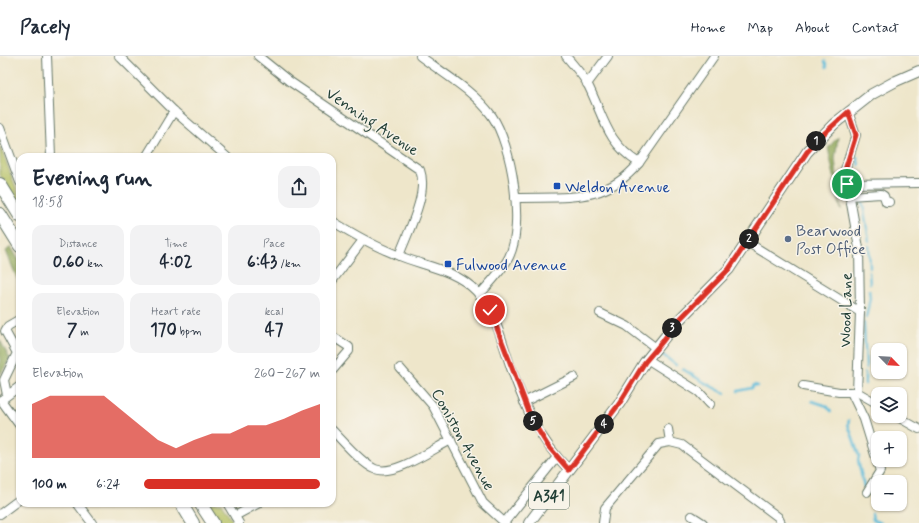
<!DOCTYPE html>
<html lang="en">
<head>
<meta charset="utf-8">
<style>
	body { margin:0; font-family:Mynerve,sans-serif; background:#f2f2f3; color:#1f2937; height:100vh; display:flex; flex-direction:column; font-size:15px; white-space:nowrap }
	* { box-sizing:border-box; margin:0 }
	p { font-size:13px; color:#747a83 }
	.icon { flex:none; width:22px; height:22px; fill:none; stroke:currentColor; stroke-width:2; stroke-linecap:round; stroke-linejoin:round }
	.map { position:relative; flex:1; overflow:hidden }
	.details { position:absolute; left:16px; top:97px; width:320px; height:354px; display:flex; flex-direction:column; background:#fff; border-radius:12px; box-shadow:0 1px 3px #0004 }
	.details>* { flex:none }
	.needle { width:26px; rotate:115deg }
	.controls { position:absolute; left:871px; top:287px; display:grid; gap:8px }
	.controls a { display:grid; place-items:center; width:36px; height:36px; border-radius:8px; background:#fff; box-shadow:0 1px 3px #0004; font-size:20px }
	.pin { position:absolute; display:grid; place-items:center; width:34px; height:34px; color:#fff; margin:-17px; border:2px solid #fff; border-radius:50%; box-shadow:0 1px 4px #0007 }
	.km { position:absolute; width:20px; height:20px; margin:-10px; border-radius:50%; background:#222; color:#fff; font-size:11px; line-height:20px; text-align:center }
	.round { display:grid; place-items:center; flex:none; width:42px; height:42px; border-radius:12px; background:#f2f2f3 }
	.head { display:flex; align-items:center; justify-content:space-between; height:68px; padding:0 16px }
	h1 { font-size:22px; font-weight:700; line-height:30px }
	.stats { display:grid; grid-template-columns:repeat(3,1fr); gap:6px; height:68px; padding:4px 16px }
	.stats div { display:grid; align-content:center; border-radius:10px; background:#f2f2f3; text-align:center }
	.stats b { font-size:17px; font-weight:700 }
	.stats small { font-size:11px; font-weight:400 }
	.stats p { font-size:11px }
	.chart { height:112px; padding:8px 16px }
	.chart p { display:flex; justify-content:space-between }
	.chart svg { width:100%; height:72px; margin-top:4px; fill:#d93025; opacity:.7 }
	ul { padding:0 16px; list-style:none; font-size:13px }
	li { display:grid; grid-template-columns:64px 48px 1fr; align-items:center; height:30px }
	li i { height:10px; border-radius:5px; background:#d93025 }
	header { display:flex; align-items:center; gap:24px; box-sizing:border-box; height:56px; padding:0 20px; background:#fff; border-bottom:1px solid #e0e1e3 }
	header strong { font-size:19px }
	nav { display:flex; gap:22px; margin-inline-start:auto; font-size:14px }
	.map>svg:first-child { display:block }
	.green { fill:#b3bf61; stroke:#697e4a }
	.forest { fill:#8ea657; stroke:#567246 }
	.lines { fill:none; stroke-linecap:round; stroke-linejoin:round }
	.stream { stroke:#5abad9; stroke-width:2.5 }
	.minor-casing { stroke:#677868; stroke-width:10 }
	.major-casing { stroke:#677868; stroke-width:12 }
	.highway-casing { stroke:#677868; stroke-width:14 }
	.minor { stroke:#fff; stroke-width:8 }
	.major { stroke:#fff; stroke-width:10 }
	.highway { stroke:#fff; stroke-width:12 }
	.route-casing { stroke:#fff; stroke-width:8 }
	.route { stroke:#d93025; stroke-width:5 }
	.transit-dot { fill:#1a4fb4; stroke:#f7f3e8; stroke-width:1.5 }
	.service-dot { fill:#5c6f8a; stroke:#f7f3e8; stroke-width:1.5 }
	.labels { text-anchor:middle; stroke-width:3; stroke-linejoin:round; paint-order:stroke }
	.shield { fill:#f7f3e8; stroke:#60746a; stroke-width:1 }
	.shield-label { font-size:15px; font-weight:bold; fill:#1f3d34 }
	.street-label { font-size:16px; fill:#1f3d34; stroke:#f7f3e8 }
	.transit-label { font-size:16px; fill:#164399; stroke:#f7f3e8; text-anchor:start }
	.service-label { font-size:16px; fill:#4e5e75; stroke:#f7f3e8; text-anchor:start }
</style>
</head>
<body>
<header>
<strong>Pacely</strong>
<nav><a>Home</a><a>Map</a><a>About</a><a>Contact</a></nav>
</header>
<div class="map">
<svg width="919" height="467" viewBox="0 0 919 467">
	<rect width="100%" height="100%" fill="#f7f3e8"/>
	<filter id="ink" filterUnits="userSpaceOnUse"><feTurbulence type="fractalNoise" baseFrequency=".025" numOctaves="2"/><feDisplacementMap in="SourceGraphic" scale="8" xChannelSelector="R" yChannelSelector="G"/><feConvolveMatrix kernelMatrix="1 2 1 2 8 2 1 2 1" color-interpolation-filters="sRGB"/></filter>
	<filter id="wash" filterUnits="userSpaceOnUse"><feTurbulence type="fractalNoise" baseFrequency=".012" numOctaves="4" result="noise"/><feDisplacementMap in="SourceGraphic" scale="16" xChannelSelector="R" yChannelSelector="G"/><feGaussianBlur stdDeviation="0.9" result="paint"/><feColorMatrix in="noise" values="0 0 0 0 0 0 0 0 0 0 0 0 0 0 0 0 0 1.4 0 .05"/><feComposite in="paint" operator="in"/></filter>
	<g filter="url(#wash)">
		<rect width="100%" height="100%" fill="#eee6ca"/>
		<!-- green -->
		<g class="green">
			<path d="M0 90 20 142V150L0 119Z"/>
			<path d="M205 447H221L234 467H218Z"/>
		</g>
		<!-- forest -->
		<g class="forest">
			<path d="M838 81 835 103 841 154 828 92Z"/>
			<path d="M11 191 20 206V230L6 195Z"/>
			<path d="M0 284 10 303 0 319Z"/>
		</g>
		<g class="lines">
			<!-- stream -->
			<g class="stream">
				<path d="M825 5 827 11"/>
				<path d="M857 101 859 109"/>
				<path d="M859 116 860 125"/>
				<path d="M862 142 869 185"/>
				<path d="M869 190 870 211"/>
				<path d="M869 216 870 228"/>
				<path d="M866 262 870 242 869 234"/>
				<path d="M864 267 866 312"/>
				<path d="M663 299 676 309"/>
				<path d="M683 313C697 322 710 331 725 337"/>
				<path d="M865 328V317"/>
				<path d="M738 335 752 332 754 329 758 330"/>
				<path d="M812 345 827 350 831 355"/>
				<path d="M849 364 848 368 859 400 858 404 864 431"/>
				<path d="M872 458 873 464 881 467"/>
			</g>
		</g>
	</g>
	<g filter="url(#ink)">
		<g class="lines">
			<defs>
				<g id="minor">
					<path d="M47 0 51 101"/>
					<path d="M119 0 174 55 227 101"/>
					<path d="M258 0 289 25 420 114C429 138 407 177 399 200"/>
					<path d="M420 0C444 18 474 35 492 60 512 89 525 169 509 201 502 215 490 227 479 239"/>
					<path d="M566 0C573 9 583 19 588 29 604 61 606 86 639 107"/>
					<path d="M587 28 608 0"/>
					<path d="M848 56 856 79 845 114 859 192 860 256 857 336"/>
					<path d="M0 72 20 126"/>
					<path d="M146 101 174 55"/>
					<path d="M847 128 919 127"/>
					<path d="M849 140 881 138 884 140 886 146H889"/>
					<path d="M515 142C564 140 604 149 639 107L714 0"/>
					<path d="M332 165C353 178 374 190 397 199 423 210 455 213 476 235 496 256 502 286 511 312 526 353 538 382 569 414"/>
					<path d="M747 186 860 256"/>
					<path d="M332 225 363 184"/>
					<path d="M600 257 627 270 656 292"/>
					<path d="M332 280 349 291V295L332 315"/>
					<path d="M647 303 699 336 710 348"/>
					<path d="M400 312 433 350 483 447 505 467"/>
					<path d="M803 330 839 336H857L878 348"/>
					<path d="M851 336 864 363 880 415 867 436"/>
					<path d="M7 339 4 324 17 297 5 275 8 270 20 263"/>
					<path d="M4 342 20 330"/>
					<path d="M1 344 20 370"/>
					<path d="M524 346 574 321"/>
					<path d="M896 360 919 373"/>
					<path d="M668 373 670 386"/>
					<path d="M332 374C343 385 361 407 375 413 394 421 433 393 451 384"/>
					<path d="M77 447 92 467"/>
					<path d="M227 447 239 467"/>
					<path d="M0 458 20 443"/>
					<path d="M235 460 259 447"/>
					<path d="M692 460 703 467"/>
					<path d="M504 467 557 401"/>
					<path d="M603 467 605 452 659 388 670 386 682 389 778 461 781 467"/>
				</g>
				<path id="major" d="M529 467 619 348 645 306 677 266 729 213 807 96 834 68 872 38 896 25 919 15"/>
				<g id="highway">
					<path d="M0 128 20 160"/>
					<path d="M0 158 20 190"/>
					<path d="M181 447 193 467"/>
					<path d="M200 447 213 467"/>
				</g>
			</defs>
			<!-- minor casing -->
			<use href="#minor" class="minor-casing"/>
			<!-- major casing -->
			<use href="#major" class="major-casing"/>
			<!-- highway casing -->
			<use href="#highway" class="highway-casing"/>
			<!-- minor -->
			<use href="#minor" class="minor"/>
			<!-- major -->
			<use href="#major" class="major"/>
			<!-- highway -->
			<use href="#highway" class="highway"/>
		</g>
	</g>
	<g class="lines" filter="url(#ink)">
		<defs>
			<path id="route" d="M490 254 532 364 548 390 569 414 619 348 645 306 662 286 677 266 729 213 807 96 819 82 848 56 856 79 845 114 847 128"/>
		</defs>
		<!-- route casing -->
		<use href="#route" class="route-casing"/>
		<!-- route -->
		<use href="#route" class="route"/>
	</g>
	<!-- markers -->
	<g class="transit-dot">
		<rect x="553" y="126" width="8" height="8" rx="2"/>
		<rect x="444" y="204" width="8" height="8" rx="2"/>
	</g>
	<circle class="service-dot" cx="788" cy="183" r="4"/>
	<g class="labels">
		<!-- shield labels -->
		<rect class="shield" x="529" y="427" width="40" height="26" rx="3"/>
		<g class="shield-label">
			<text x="549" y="445">A341</text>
		</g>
		<!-- street labels -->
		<g class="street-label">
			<text transform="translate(373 65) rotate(34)" y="6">Venning Avenue</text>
			<text transform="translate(845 254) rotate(-89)" y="6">Wood Lane</text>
			<text transform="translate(464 383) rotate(61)" y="6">Coniston Avenue</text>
		</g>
		<!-- transit labels -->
		<g class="transit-label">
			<text x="565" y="136">Weldon Avenue</text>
			<text x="456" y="214">Fulwood Avenue</text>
		</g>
		<!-- service labels -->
		<g class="service-label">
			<text x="796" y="180">Bearwood<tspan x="796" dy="18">Post Office</tspan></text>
		</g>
	</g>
</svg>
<div class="controls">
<a><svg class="needle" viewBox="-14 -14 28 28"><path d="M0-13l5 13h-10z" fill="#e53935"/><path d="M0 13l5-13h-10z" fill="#747a83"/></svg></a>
<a><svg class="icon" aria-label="layers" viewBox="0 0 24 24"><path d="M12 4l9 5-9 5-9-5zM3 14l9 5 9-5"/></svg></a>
<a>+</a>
<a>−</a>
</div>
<div class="pin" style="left:847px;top:128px;background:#1e9e55"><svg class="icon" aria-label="arrive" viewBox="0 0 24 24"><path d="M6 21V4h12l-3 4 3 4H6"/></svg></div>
<div class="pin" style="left:490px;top:254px;background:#d93025"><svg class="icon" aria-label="check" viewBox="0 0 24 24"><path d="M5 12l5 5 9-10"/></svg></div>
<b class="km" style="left:816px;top:85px">1</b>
<b class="km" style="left:749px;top:183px">2</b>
<b class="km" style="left:672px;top:272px">3</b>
<b class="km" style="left:604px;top:368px">4</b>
<b class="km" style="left:533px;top:365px">5</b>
<section class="details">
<div class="head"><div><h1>Evening run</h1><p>18:58</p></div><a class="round"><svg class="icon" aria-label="share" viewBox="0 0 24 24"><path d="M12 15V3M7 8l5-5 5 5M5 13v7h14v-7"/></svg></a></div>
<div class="stats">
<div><p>Distance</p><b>0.60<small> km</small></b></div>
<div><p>Time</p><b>4:02</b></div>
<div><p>Pace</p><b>6:43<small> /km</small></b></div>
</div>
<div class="stats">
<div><p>Elevation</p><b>7<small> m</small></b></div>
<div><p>Heart rate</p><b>170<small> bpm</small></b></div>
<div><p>kcal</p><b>47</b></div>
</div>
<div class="chart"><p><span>Elevation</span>260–267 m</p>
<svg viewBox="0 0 160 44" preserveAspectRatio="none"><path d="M0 44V11L10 6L20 6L30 6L40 6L50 15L60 24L70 33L80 38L90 33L100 29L110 29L120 24L130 24L140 20L150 15L160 11V44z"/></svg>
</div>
<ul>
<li><b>100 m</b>6:24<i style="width:100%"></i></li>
</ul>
</section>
</div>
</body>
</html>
